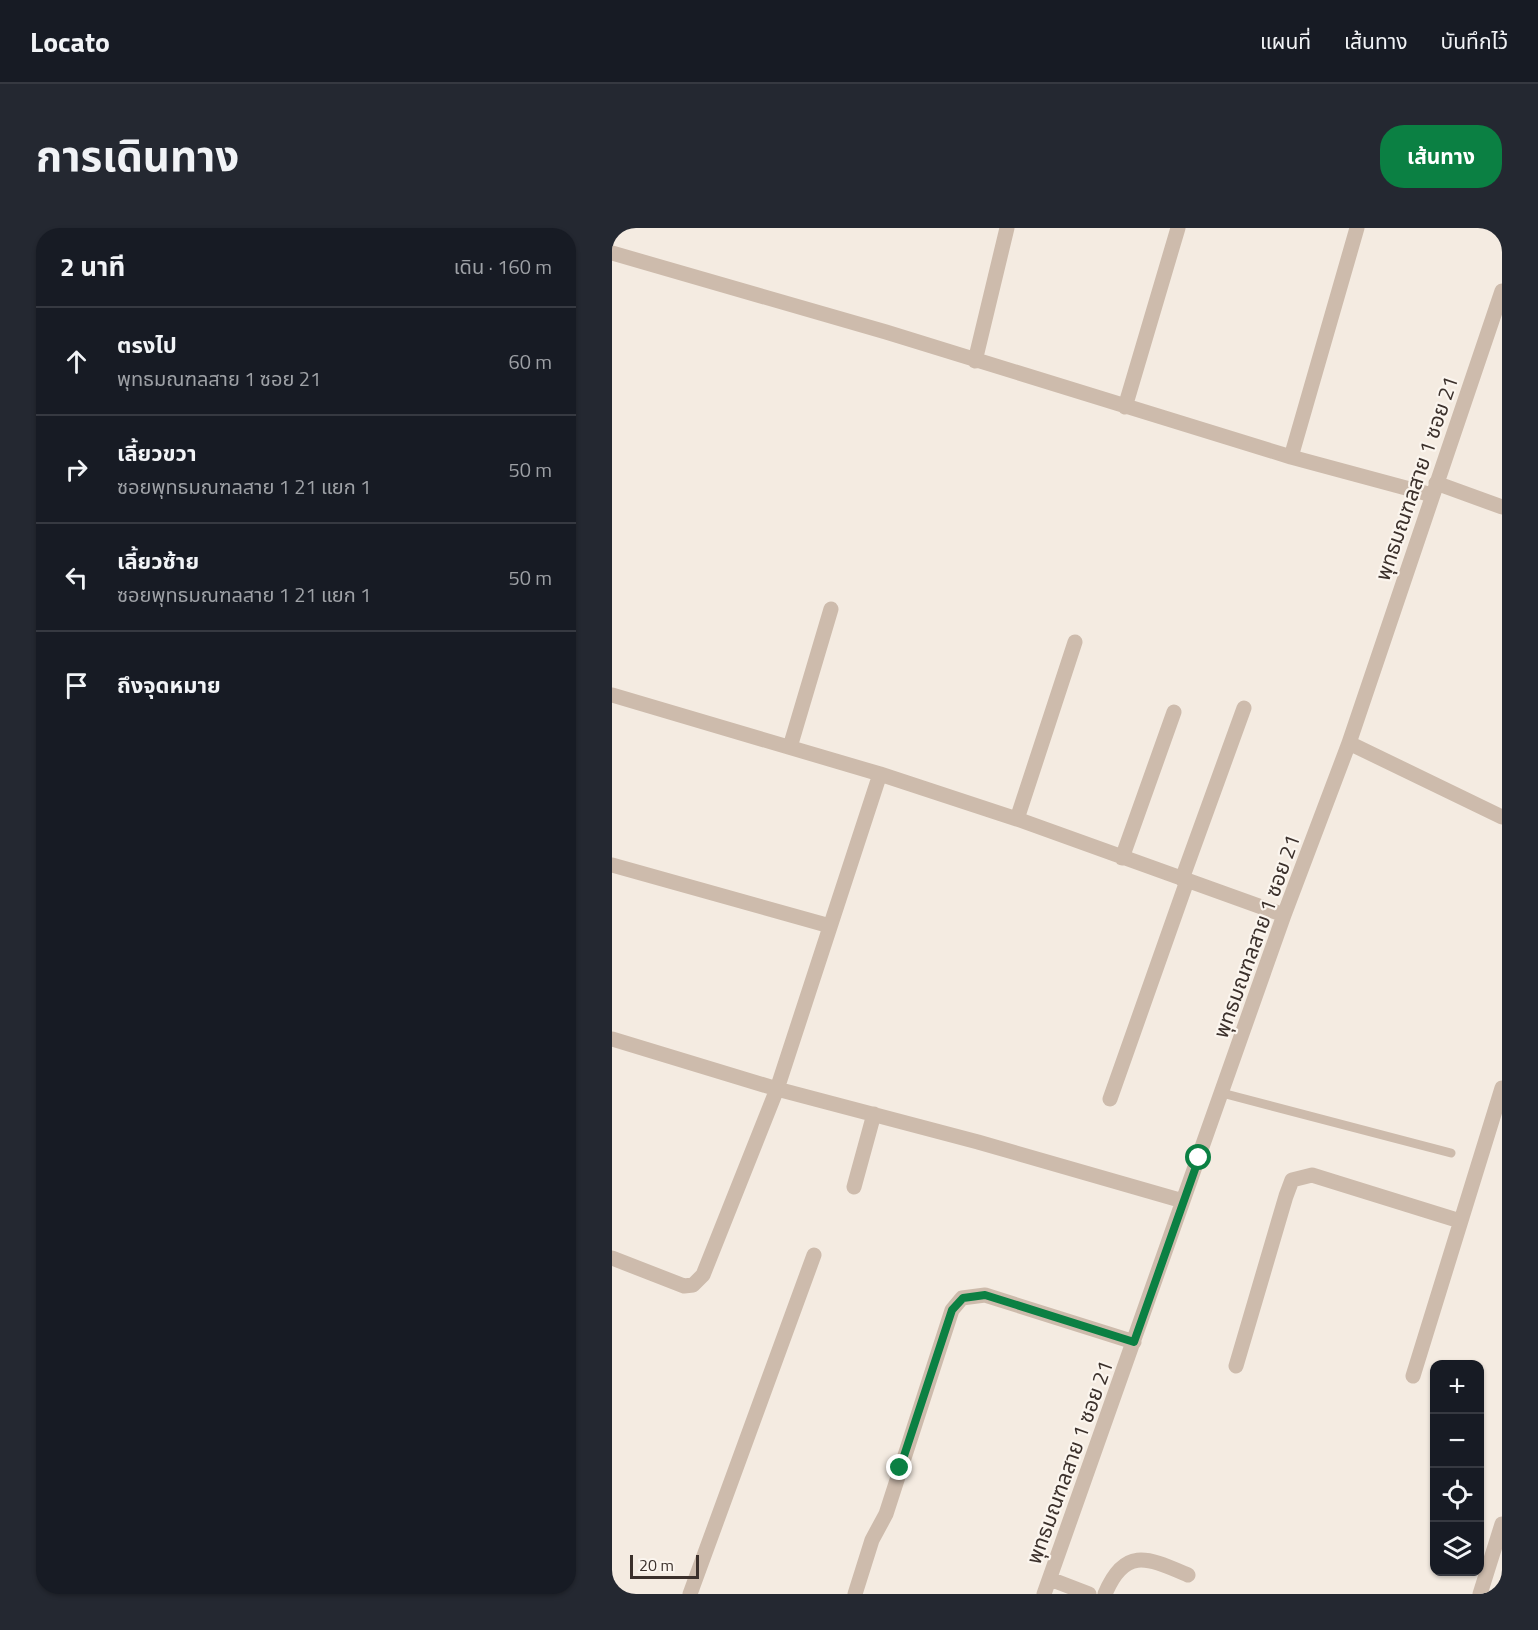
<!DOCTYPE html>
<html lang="th">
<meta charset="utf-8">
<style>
:root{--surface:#171b24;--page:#242831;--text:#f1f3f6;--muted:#9ea1a6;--line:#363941;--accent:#0b8043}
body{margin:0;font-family:"Titillium Web","Noto Sans Thai",sans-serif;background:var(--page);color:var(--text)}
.controls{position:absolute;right:18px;bottom:18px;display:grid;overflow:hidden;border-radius:12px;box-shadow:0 2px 4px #0004}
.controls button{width:54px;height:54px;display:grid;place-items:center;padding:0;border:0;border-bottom:2px solid var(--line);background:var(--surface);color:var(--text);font:30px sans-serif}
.scale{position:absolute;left:18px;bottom:15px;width:69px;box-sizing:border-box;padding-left:6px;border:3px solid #3b302b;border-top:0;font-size:16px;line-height:21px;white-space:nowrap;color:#3b302b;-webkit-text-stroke:4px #fbf5ee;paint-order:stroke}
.stop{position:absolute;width:18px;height:18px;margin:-14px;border:4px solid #0b8043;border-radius:50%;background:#fff}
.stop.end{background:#0b8043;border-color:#fff;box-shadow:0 2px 6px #0008}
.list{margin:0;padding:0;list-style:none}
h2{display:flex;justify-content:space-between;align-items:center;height:78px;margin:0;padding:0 24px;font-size:26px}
h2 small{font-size:20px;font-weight:400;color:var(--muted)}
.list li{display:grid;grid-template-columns:39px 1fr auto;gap:18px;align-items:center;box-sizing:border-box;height:108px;padding:0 24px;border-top:2px solid var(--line)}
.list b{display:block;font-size:22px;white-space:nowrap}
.list p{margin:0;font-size:20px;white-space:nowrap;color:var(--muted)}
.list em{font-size:20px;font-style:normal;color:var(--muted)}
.icon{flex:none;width:33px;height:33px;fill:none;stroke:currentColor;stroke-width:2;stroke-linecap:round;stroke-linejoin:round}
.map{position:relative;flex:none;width:890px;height:1366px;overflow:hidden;border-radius:24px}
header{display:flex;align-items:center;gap:36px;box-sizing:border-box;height:84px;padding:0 30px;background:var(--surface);border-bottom:2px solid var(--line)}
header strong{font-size:28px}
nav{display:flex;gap:33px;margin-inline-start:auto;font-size:21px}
.intro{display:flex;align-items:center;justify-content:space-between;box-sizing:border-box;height:144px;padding:0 36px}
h1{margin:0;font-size:42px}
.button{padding:15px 27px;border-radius:24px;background:var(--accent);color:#fff;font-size:21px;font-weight:700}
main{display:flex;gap:36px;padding:0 36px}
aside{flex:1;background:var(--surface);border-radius:24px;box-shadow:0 2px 4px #0004}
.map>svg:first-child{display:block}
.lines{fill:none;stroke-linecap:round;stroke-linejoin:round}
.lane{stroke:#cdbbac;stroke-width:9}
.street{stroke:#cdbbac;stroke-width:15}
.route{stroke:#0b8043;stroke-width:8}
.labels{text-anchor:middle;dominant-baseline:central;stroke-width:4.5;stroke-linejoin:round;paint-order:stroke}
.street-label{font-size:21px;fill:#3b302b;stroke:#fbf5ee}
</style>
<header>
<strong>Locato</strong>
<nav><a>แผนที่</a><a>เส้นทาง</a><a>บันทึกไว้</a></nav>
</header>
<div class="intro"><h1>การเดินทาง</h1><a class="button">เส้นทาง</a></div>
<main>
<aside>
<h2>2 นาที<small>เดิน · 160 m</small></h2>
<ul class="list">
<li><svg class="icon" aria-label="ahead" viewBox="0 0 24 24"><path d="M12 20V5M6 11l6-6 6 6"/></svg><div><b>ตรงไป</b><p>พุทธมณฑลสาย 1 ซอย 21</p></div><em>60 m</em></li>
<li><svg class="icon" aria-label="right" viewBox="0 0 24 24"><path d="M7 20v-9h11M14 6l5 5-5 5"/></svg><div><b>เลี้ยวขวา</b><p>ซอยพุทธมณฑลสาย 1 21 แยก 1</p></div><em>50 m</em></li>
<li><svg class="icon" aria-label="left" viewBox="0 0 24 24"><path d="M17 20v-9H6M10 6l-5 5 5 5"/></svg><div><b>เลี้ยวซ้าย</b><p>ซอยพุทธมณฑลสาย 1 21 แยก 1</p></div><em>50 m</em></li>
<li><svg class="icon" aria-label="arrive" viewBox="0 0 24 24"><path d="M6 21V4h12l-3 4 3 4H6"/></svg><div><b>ถึงจุดหมาย</b></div></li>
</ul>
</aside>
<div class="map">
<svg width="890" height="1366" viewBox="0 0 890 1366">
<rect width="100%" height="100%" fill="#f4ebe1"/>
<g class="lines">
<path class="lane" d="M610,865L839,925"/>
<path class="street" d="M0,25L274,104L679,229L820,267
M363,133L395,0
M513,179L566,0
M679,229L745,0
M824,255L890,279
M0,467L268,546L405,591L672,687
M737,515L890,589
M178,519L219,381
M405,591L463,414
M510,630L562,484
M0,637L218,698
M570,651L632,480
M0,811L165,861L366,914L571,973
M498,871L575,653
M242,959L262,886
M0,1030L72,1058L81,1057L91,1047L165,861L268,546
M624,1138L674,968L680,952L700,947L848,993
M801,1148L890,860
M438,1351L477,1366
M78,1366L202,1027
M243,1366L260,1312L274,1286L340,1082L350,1070L373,1067L522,1114
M432,1366L672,687L737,515L890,63
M493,1366C513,1318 536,1330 576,1347
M868,1366L890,1296"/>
</g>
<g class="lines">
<path class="route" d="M288,1240L340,1082L351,1070L373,1067L522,1114L587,930"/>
</g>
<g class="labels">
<g class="street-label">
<text transform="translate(804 250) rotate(-71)">พุทธมณฑลสาย 1 ซอย 21</text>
<text transform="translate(644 708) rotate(-70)">พุทธมณฑลสาย 1 ซอย 21</text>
<text transform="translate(457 1234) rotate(-70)">พุทธมณฑลสาย 1 ซอย 21</text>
</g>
</g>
</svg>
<div class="controls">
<button>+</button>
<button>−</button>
<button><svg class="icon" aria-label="locate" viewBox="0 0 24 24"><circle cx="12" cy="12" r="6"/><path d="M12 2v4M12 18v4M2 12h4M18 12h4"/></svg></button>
<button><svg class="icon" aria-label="layers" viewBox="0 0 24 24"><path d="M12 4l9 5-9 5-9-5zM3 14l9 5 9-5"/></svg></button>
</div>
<div class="scale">20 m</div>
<div class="stop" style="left:587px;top:930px"></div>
<div class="stop end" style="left:288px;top:1240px"></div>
</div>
</main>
